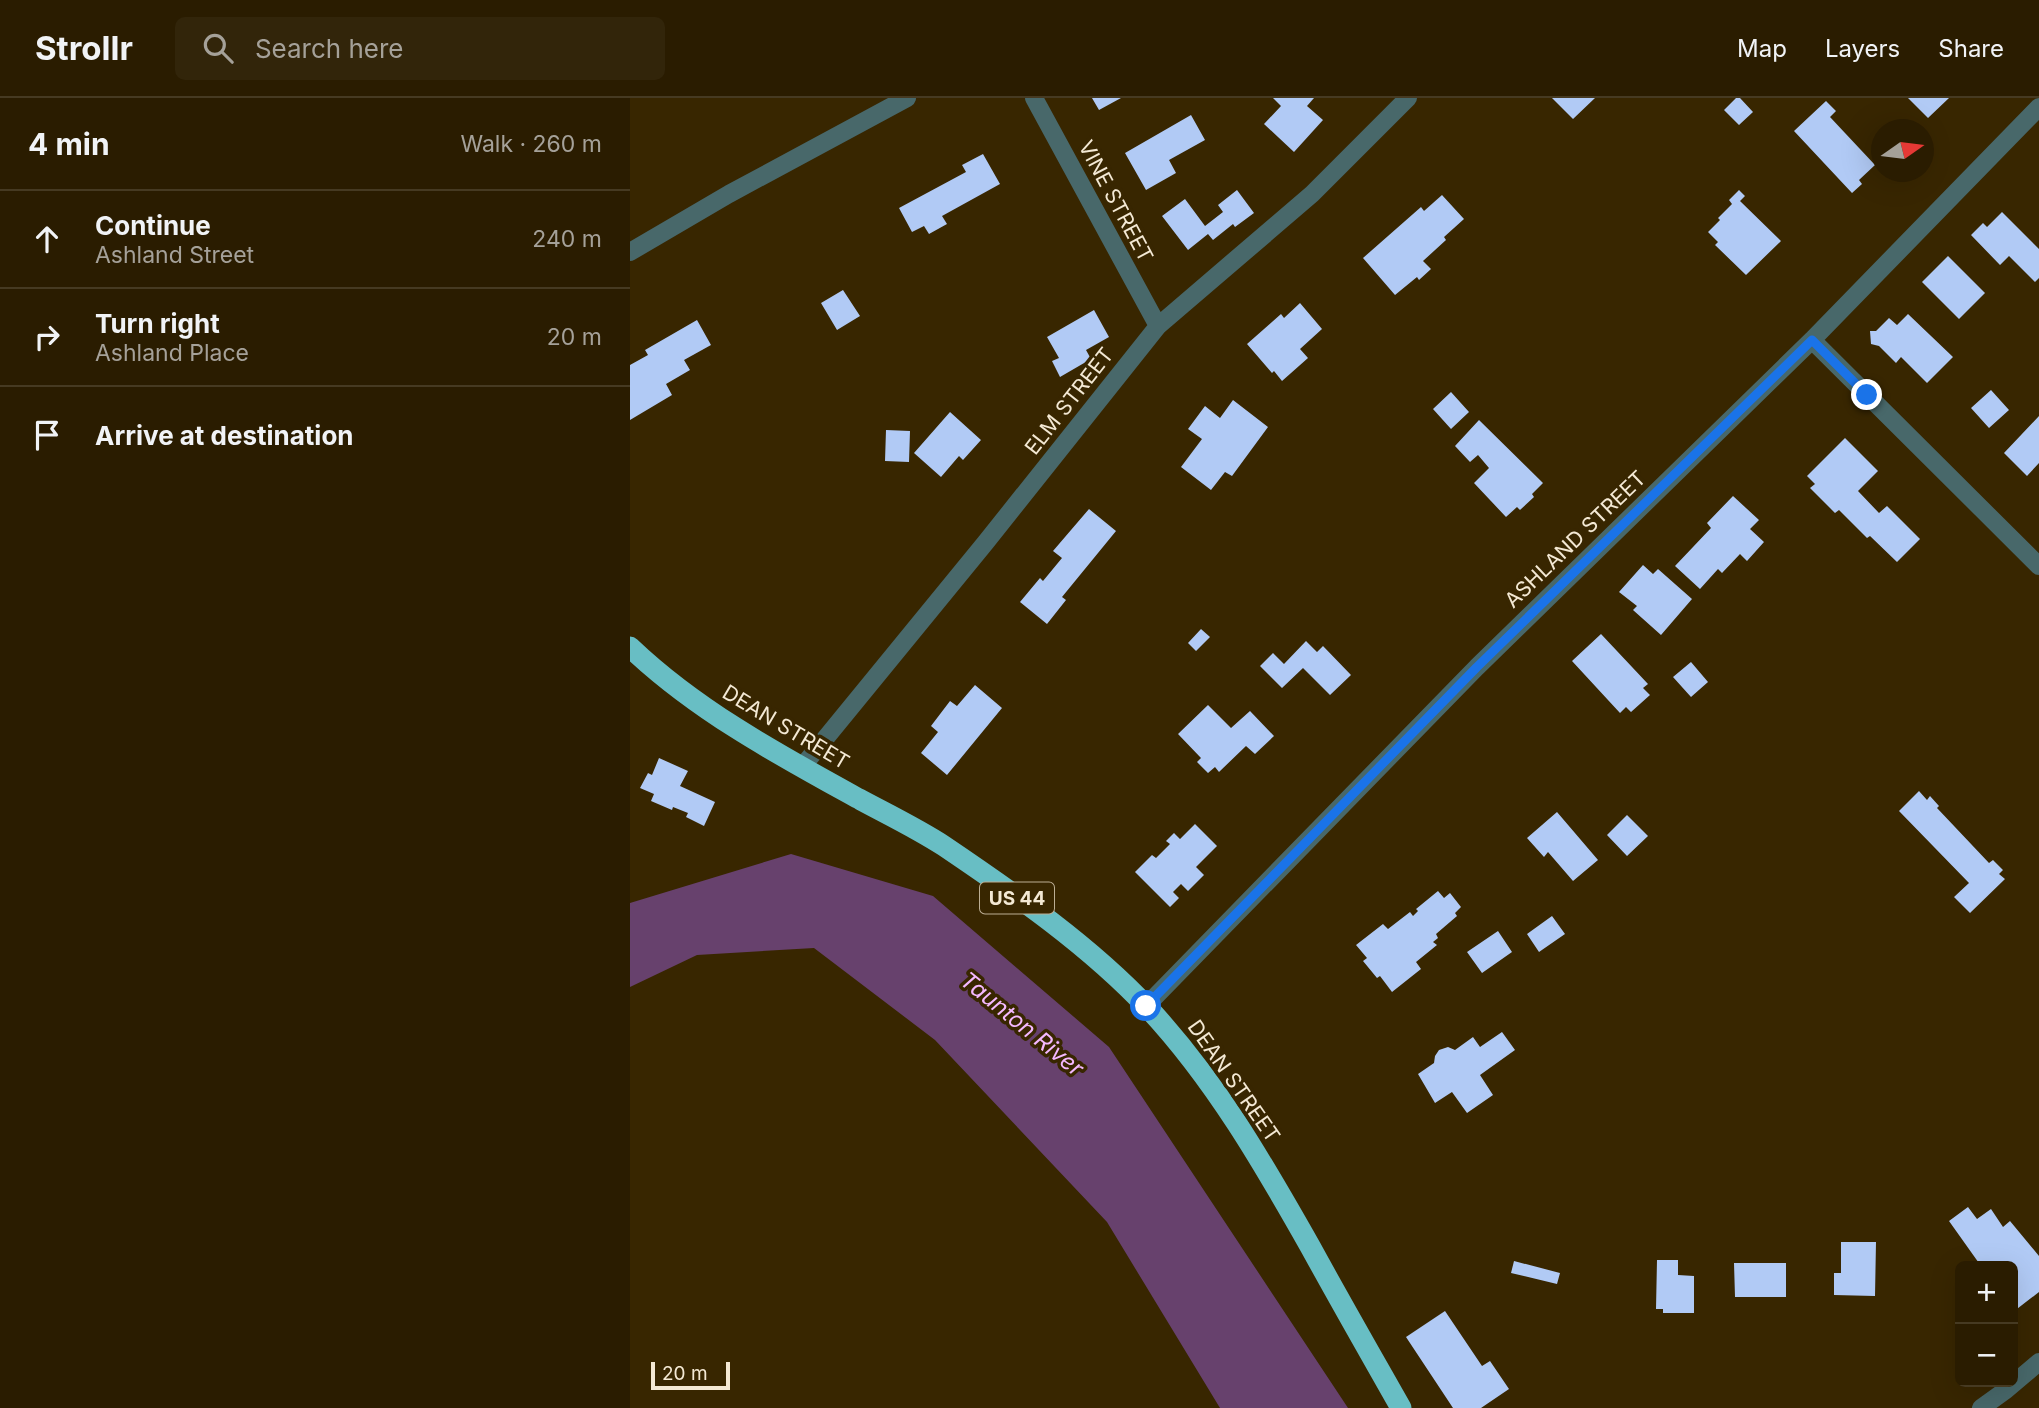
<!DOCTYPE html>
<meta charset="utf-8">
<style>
:root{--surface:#2a1c00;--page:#32250a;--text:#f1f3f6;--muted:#a5a199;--line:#463a22}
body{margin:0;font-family:Inter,sans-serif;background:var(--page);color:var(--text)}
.controls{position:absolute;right:21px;bottom:21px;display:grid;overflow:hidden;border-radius:10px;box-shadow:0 7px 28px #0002}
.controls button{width:63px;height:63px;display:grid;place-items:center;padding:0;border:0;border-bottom:2px solid var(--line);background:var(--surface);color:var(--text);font:35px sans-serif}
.compass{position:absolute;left:1241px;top:21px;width:63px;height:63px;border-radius:50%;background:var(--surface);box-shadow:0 7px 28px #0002;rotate:76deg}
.scale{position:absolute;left:21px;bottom:18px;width:79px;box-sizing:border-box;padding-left:7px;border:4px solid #f4e9d4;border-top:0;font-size:19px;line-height:24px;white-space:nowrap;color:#f4e9d4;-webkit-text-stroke:5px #382600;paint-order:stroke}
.stop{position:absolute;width:21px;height:21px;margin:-16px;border:5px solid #1a73e8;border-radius:50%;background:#fff}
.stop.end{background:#1a73e8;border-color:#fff;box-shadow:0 2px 7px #0008}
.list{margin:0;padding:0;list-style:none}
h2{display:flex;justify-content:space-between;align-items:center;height:91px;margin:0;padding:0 28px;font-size:30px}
h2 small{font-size:23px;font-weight:400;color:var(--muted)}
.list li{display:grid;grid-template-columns:46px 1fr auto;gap:21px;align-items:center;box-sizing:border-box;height:98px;padding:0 28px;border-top:2px solid var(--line)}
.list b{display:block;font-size:26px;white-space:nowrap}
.list p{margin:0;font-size:23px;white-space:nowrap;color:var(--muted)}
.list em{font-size:23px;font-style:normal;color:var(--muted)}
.icon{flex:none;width:38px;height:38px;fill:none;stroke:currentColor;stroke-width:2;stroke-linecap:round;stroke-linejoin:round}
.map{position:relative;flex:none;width:1409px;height:1310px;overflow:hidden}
header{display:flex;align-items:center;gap:42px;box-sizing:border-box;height:98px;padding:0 35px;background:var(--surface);border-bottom:2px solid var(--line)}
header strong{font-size:33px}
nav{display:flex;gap:38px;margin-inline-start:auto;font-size:24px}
.search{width:490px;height:63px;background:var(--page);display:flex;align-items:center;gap:18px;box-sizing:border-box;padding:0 24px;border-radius:10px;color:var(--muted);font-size:26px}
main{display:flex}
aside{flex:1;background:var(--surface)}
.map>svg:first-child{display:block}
.water{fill:#67416d}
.building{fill:#b1caf5}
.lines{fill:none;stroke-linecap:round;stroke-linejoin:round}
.minor{stroke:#48686a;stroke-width:18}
.highway{stroke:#68bec4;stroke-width:21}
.route{stroke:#1a73e8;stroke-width:9}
.labels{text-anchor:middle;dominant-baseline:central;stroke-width:7;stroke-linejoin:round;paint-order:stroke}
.shield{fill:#382600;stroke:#bcae94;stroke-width:2}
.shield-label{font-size:19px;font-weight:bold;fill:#f4e9d4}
.street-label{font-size:21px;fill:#f4e9d4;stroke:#382600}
.water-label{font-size:23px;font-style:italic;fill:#f4b8fe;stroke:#382600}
</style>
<header>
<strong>Strollr</strong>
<div class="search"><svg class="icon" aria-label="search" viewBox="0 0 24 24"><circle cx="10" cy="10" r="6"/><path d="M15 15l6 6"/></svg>Search here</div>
<nav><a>Map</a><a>Layers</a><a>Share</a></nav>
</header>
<main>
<aside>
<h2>4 min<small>Walk · 260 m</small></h2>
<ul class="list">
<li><svg class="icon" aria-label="ahead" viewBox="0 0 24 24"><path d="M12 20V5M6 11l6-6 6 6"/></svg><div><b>Continue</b><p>Ashland Street</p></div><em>240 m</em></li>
<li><svg class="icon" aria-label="right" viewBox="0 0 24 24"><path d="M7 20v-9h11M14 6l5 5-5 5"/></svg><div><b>Turn right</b><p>Ashland Place</p></div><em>20 m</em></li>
<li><svg class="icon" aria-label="arrive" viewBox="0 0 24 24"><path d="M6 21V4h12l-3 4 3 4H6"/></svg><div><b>Arrive at destination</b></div></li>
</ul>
</aside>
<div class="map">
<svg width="1409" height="1310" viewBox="0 0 1409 1310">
<rect width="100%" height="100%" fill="#382600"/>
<path class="water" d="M161,756L303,798L479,949L718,1310H590L477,1124L305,942L184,850L67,857L0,889V805Z"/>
<path class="building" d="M462,0H491L469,12Z
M643,0H684L677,8L693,22L664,54L634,26L651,8Z
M922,0H965L943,21Z
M1106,0H1110L1123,14L1109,27L1094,12Z
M1278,0H1319L1298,20Z
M1196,3L1206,13L1200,19L1245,67L1229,82L1232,86L1222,95L1164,33Z
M561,17L575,42L539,62L546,75L516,92L495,55Z
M353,56L370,86L312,118L317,126L299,136L294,128L282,134L269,110L336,74L332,67Z
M607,92L624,115L605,129L603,126L583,142L578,136L558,152L532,118L555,101L575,128L593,114L588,107Z
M1109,92L1115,98L1110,103L1151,143L1116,177L1085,147L1088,144L1078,134L1090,122L1088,120L1102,106L1099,102Z
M812,97L834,121L814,139L816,142L793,163L801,171L789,182L787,179L765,197L733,160L791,109L794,113Z
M1372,114L1409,151V180L1405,184L1379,158L1370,167L1341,137L1353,125L1357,129Z
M1318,158L1355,195L1329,221L1292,184Z
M213,192L230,218L207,232L191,205Z
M670,205L692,231L670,251L678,260L652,283L644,273L642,275L617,246L651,216L654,220Z
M464,212L479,239L456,252L461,261L430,279L422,263L429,260L417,239Z
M1278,216L1323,259L1297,285L1271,259L1266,265L1249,248L1241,246L1240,233H1246L1259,220L1267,227Z
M67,222L81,247L54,262L60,272L36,286L42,297L0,322V267L18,257L15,252Z
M1361,292L1379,312L1359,330L1341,310Z
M821,294L839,314L821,331L803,311Z
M603,302L638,329L602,378L595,374L581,392L551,369L572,341L558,331L575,308L590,320Z
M320,314L351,342L333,362L329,358L311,379L284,355Z
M1409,318V365L1397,378L1374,355Z
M849,322L913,385L902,396L904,399L890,412L887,409L876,419L844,385L859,370L848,357L840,364L825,348Z
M256,332L280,333L279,364L255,363Z
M1215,340L1248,373L1228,393L1249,415L1257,408L1290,441L1267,464L1240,438L1237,440L1209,412L1205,415L1180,390L1185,386L1177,378Z
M1103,398L1129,422L1120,431L1134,444L1117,463L1110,456L1092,475L1088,471L1070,491L1045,468L1081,430L1077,425Z
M459,411L486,433L432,499L436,502L417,526L390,504L410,480L413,483L432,460L423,453Z
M1013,467L1023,476L1028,471L1062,501L1031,537L1003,512L1007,508L989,494Z
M571,531L580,539L566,553L558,545Z
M971,536L1018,586L1013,590L1020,597L1001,614L996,609L990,615L942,563Z
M676,543L687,554L693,548L721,577L700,597L673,570L652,590L630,568L643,555L654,566Z
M1061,564L1078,584L1061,599L1043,579Z
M345,587L372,610L317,677L291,655L308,634L301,628L320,603L327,608Z
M578,607L601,630L620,613L644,638L625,656L616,648L589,674L585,669L578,675L567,664L571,660L548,636Z
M29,660L58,673L50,688L85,704L74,728L56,719L58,715L43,709L42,712L21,703L24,696L10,690L18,675L22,677Z
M1289,693L1297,702L1300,698L1309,708L1307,710L1359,765L1363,762L1373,772L1369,776L1375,781L1340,815L1324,799L1339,785L1269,713Z
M927,714L968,762L943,783L918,754L914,759L897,740Z
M997,717L1018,738L997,758L977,737Z
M565,726L587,748L566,769L574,777L558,793L551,786L543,794L549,800L540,809L505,774L522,757L526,760L540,746L536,743L544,735L550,741Z
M808,793L814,800L820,795L831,809L825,815L827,818L806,836L808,840L803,844L807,847L786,864L791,871L762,894L750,878L747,880L733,863L737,860L726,847L753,826L758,831L780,814L783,818L788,813L786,811Z
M922,818L935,836L909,854L897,836Z
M868,833L882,854L852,875L837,854Z
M872,934L885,952L850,977L863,997L837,1015L822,994L805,1005L788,976L804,965L805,958L809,952L818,949L825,952L843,939L850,949Z
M1338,1109L1347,1121L1361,1111L1373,1129L1380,1123L1409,1158V1194L1383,1214V1168H1351L1319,1123Z
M1211,1144H1246L1245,1198L1204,1197V1175H1211Z
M1027,1162H1048V1177L1064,1178V1215H1033V1211H1026Z
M884,1163L930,1175L927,1186L881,1175Z
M1104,1165H1156V1199H1105Z
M815,1213L852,1268L860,1263L879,1291L851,1310H823L776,1239Z"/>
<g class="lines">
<path class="minor" d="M404,0L528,228
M0,154L99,96L277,0
M1182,242L1409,468
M172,669L356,444L528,228L682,96L778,0
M516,908L847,569L1182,242L1409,9
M1351,1310L1376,1292L1409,1264"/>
<path class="highway" d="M0,549C67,613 151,658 231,702C259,717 288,731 314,748C385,796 460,848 519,911C585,982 633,1065 681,1150C710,1203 741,1257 771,1310"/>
</g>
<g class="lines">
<path class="route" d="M516,908L847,569L1182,242L1237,297"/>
</g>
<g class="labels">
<rect class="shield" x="350" y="784.5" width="74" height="31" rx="5"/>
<g class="shield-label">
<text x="387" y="800">US 44</text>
</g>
<g class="street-label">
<text transform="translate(486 103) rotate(62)">VINE STREET</text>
<text transform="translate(439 303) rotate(-52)">ELM STREET</text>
<text transform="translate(945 441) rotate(-44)">ASHLAND STREET</text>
<text transform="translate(156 629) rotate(31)">DEAN STREET</text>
<text transform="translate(604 983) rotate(55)">DEAN STREET</text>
</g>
<g class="water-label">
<text transform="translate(392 926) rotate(39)">Taunton River</text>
</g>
</g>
</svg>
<div class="controls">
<button>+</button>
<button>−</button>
</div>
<svg class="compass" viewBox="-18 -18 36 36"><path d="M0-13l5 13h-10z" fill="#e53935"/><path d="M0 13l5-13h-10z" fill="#a5a199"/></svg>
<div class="scale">20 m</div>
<div class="stop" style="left:516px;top:908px"></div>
<div class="stop end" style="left:1237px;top:297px"></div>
</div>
</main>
